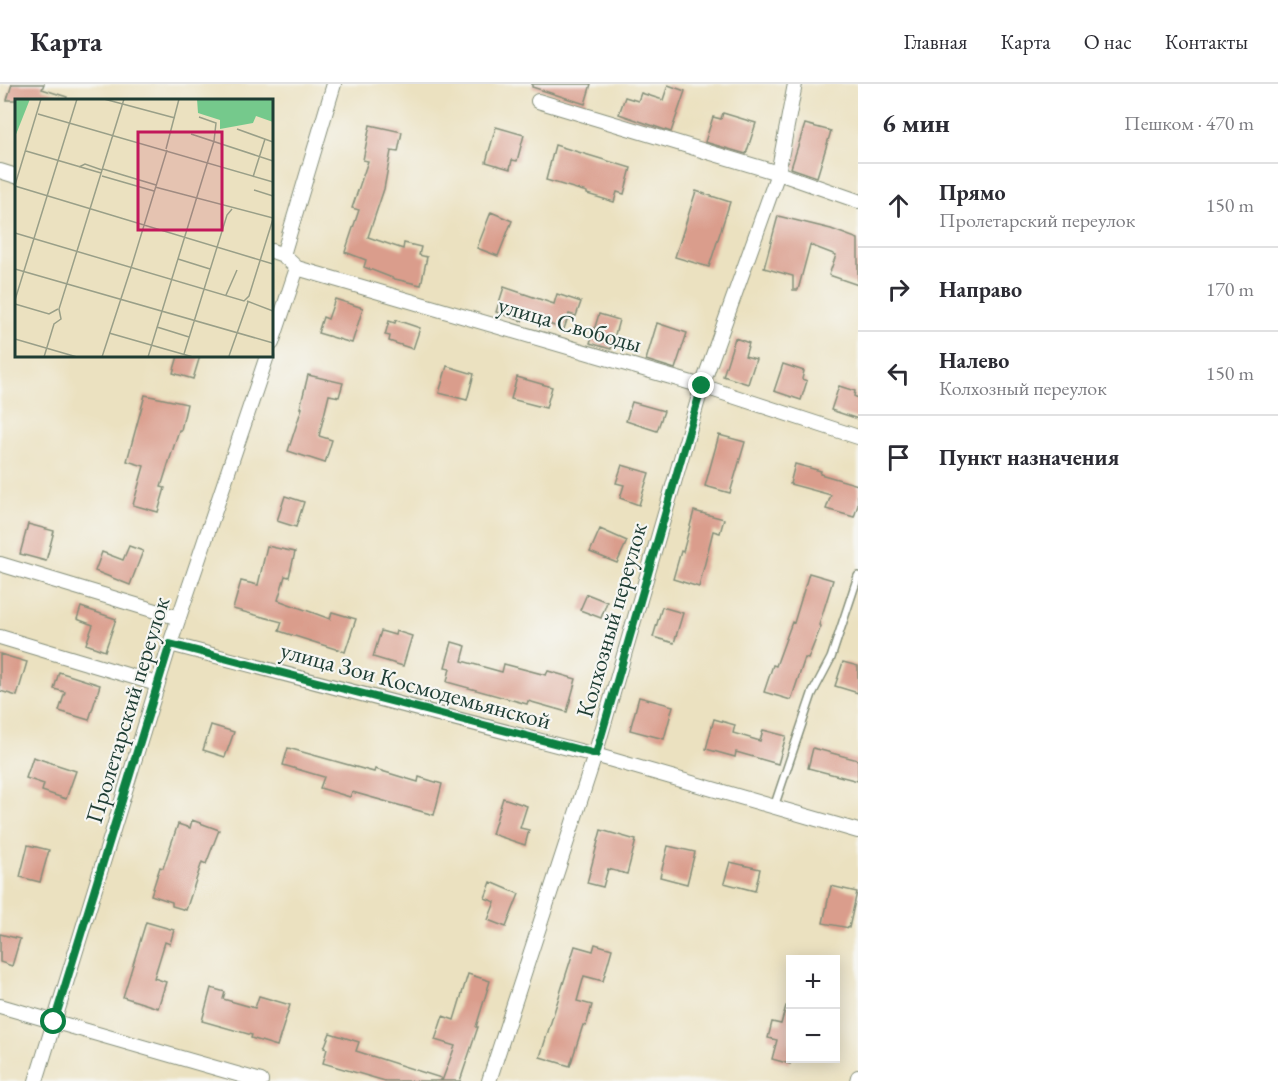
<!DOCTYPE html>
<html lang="ru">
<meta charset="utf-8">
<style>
:root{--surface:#fff;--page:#f2f2f3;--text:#2b2b33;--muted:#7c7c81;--line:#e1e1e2}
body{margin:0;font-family:"EB Garamond",serif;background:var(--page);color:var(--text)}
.controls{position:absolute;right:18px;bottom:18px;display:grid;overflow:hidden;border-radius:0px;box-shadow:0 3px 15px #0003}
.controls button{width:54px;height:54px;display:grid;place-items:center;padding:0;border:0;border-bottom:2px solid var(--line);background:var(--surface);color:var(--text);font:30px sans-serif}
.stop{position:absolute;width:18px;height:18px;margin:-14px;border:4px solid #0b8043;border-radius:50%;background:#fff}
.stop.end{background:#0b8043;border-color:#fff;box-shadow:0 2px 6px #0008}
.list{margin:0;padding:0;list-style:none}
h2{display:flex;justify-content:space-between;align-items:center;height:78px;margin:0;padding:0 24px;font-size:26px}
h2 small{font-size:20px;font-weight:400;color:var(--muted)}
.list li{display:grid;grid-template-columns:39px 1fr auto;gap:18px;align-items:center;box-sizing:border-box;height:84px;padding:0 24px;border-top:2px solid var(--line)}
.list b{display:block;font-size:22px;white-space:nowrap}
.list p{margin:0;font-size:20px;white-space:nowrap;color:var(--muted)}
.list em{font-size:20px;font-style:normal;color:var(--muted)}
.icon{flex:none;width:33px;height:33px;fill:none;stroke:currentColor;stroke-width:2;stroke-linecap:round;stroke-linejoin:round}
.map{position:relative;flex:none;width:858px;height:997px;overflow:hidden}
header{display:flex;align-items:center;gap:36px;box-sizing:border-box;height:84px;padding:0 30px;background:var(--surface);border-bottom:2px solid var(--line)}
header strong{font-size:28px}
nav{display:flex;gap:33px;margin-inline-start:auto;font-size:21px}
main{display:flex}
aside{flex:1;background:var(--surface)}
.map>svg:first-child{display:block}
.building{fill:#da9d8c}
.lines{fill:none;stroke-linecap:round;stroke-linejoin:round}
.service-casing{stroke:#858f7a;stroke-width:10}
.minor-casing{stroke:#858f7a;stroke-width:16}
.service{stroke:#fff;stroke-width:7}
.minor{stroke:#fff;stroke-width:14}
.route{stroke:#0b8043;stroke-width:8}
.labels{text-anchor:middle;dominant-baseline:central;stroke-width:4.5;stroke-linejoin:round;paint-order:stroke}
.street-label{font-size:24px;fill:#1f3d34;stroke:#f6f6f2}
.inset-road{fill:none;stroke:#999f88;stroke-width:1.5}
.view{fill:#c2185b;fill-opacity:0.15;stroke:#c2185b;stroke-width:3}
.inset-edge{fill:none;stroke:#1f3d34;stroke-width:3}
</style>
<header>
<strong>Карта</strong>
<nav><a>Главная</a><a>Карта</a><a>О нас</a><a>Контакты</a></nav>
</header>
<main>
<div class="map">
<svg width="858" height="997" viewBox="0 0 858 997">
<rect width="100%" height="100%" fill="#f6f6f2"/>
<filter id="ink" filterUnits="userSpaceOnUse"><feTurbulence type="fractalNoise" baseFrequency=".0167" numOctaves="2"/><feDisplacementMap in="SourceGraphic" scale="12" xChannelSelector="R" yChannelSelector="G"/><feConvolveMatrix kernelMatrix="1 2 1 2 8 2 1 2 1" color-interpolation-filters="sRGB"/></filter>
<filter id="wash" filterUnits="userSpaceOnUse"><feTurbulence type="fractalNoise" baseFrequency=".008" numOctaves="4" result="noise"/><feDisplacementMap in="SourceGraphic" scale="24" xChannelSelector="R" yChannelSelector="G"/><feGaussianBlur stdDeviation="1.35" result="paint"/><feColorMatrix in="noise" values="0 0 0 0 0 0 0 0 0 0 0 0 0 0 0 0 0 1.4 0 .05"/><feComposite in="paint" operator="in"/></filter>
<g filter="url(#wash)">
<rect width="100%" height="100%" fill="#ebe1c0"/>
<g id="blocks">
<path class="building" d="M12,0H44L42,5L67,13L66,16H7Z
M532,0H591L585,20L532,3Z
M668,1L685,7L671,48L619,30L625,13L638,17L641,9L663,16Z
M723,29L756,39L746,70L705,58L713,33L721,35Z
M805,40L831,47L817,93L791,84Z
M370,41L402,48L398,68L391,67L384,105L368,153L403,165L404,159L421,163L419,171L427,173L421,201L395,195L364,183L366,176L345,168L359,126L352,124L368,77L363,76Z
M496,43L524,51L517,77L512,76L510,85L486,78Z
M555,61L631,84L624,110L617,108L614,118L587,110V108L546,96Z
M696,107L730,118L709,183L675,173Z
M491,128L512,137L498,172L477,164Z
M778,132L831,145L858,155V201L829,191L836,171L810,161L798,206H793V192L764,184Z
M504,203L554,220L557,210L581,218L576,232L569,230L564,245L524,232L522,237L496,228Z
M335,215L363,224L352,259L318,249L323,233L328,235Z
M599,230L619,236L611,265L590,259Z
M396,236L420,244L413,265L389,257L390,252L385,251L389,237L395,239Z
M657,239L687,249L675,285L646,276Z
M735,254L749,259L745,272L756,275L748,300L723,292Z
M178,272H200L193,295L173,289Z
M783,280L804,287L802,295L807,297L801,316L774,307Z
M447,282L474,290L467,316L439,309Z
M308,291L343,299L339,313L329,311L319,352L332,356L325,379L288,367L302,324H300Z
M517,293L552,303L546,324L511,315Z
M839,302L855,307L854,312L858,314V335L831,326Z
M145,311L187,320L181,346H179L161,403L165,404L158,428L133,421L144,382L127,377Z
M632,318L664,327L657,347L626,337Z
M719,351L745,358L730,409L705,402Z
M795,380L821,387L820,390L858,401V421L854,433L826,425L831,411L790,400Z
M622,381L649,389L639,421L620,414L624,401L616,399Z
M285,412L304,418L296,443L277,437Z
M694,427L724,435L720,449L713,447L699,503L673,495L681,467L683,468Z
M28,440L54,447L46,477L20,470Z
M600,445L627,457L617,479L590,468Z
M129,462L143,467L130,501L95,487L102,468L123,476Z
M267,462L295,468L289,493L285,492L278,516L330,535L332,528L356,535L345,568L279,547L282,538L233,525L241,497L258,501Z
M809,489L833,496L819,541L821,542L808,575L805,574L791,616L764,608L773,581L776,582L792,538L794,539Z
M587,510L607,518L601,534L580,526Z
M81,523L116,535L105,567L86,560L93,541L77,535Z
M662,523L683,529L674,559L653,553Z
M381,547L395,551L396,547L412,552L403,582L373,573Z
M452,558L466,562L462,577L502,588L504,580L546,591L548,587L576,595L567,628L528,617L527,620L447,598L450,584L445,583Z
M0,570L27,578L17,612L0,607Z
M843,578L858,582V609L835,602Z
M59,588L100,601L89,636L59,627L65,608L54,605Z
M639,613L673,622L664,655L630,646Z
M714,635L735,641L733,649L760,657L763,646L786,652L778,680L736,668L735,673L706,665Z
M211,641L234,648L225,673L203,666Z
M288,664L374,688L375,685L418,698L419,693L442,700L434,731L352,708L350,713L320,704L324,693L283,681Z
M813,664L858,676V697L808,684Z
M33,673L76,687L66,715L42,707L44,700L26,694Z
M503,714L527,722L520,744L529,746L525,761L492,750Z
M192,736L219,746L206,780L202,778L186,826L172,822V818L151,811L160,783L163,784L178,740L190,744Z
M601,746L636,756L627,790L608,785L603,803L587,799Z
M28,761L49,766L40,798L20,793Z
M668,762L695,768L687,800L660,793Z
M730,778L760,785L755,807L724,799Z
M491,798L519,810L506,843L488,836L495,818L485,814Z
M831,802L857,808L849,844L823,839Z
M146,838L174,846L170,860L165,858L154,894L166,898L158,924L123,913Z
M0,850L20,855L12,882L0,878Z
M595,860L612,865L603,897L584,892L577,917L592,921L586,942L583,941L570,982L540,973L575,862L593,867Z
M468,890L490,897L476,943H478L460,997H442L455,962L435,956L443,932L454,936Z
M211,904L225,908L223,915L255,924L259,912L290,921L277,962L251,954L252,951L202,937Z
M786,922H790V980L772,975L777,956L768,954L772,938L781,940Z
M330,949L359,958L356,967L441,994V997H385L323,979L327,965L324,964Z"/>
</g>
</g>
<g filter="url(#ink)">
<use href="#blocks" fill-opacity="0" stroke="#858f7a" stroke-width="1.5"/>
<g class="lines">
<g class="service-casing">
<path id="service" d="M774,723L812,610L831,574L858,492"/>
</g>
<g class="minor-casing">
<path id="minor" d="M538,17L778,89L858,117
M0,87L16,92
M272,167L283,171L297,184L702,302L858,353
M283,171L334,0
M272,259L297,184
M0,480L179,534
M0,553L157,600
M170,560L595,671L858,747
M0,922L261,997
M36,997L170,560L267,272
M489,997L595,671L702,302L778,89L795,0
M857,997L858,993"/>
</g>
<use href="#service" class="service"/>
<use href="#minor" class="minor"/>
</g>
</g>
<g class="lines" filter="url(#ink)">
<path class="route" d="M54,938L170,560L596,670L702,302"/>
</g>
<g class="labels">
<g class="street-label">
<text transform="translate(570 240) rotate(16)">улица Свободы</text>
<text transform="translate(611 536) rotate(-74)">Колхозный переулок</text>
<text transform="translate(416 601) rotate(15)">улица Зои Космодемьянской</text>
<text transform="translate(127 626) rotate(-73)">Пролетарский переулок</text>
</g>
</g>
<g transform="translate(15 15)">
<rect width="258" height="258" fill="#ebe1c0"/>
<path d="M0,0H15L0,38ZM182,0H258V23L241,17L238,24L205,30V21L183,14Z" fill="#75c98c"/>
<path class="inset-road" d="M89,0L160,19M23,15L258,83M222,30L258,43M176,35L258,62M151,50L164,0M11,52L86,74M64,68L70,65L87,71M88,70L141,86M87,77L139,92M238,78L250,40M0,86L26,0M0,87L258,165M140,88L258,119M239,91L258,97M0,134L229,202L234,197L258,120M62,152L109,0M163,160L195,170M116,169L152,51M0,170L258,244M211,196L222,171M0,201L62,0M232,202L258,212M0,205L34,215L43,210M142,228L174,238M94,234L178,258M0,240L62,258M169,255L212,116L217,110M214,257L233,203M29,258L39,225L46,220L44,210L62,152M87,258L116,169M133,258L199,42L201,24L184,18"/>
<path class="view" d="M123,33H207V131H123Z"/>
<rect width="258" height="258" class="inset-edge"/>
</g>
</svg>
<div class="controls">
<button>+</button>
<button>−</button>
</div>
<div class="stop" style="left:54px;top:938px"></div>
<div class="stop end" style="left:702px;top:302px"></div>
</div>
<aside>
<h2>6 мин<small>Пешком · 470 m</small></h2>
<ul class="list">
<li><svg class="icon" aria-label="ahead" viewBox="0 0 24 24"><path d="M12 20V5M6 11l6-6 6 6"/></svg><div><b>Прямо</b><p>Пролетарский переулок</p></div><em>150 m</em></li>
<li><svg class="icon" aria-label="right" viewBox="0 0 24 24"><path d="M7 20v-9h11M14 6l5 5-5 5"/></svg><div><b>Направо</b></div><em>170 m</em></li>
<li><svg class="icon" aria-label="left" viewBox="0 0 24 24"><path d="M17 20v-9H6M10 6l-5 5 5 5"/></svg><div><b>Налево</b><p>Колхозный переулок</p></div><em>150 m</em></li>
<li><svg class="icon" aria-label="arrive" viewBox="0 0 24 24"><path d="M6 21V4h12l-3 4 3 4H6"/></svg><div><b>Пункт назначения</b></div></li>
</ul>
</aside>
</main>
